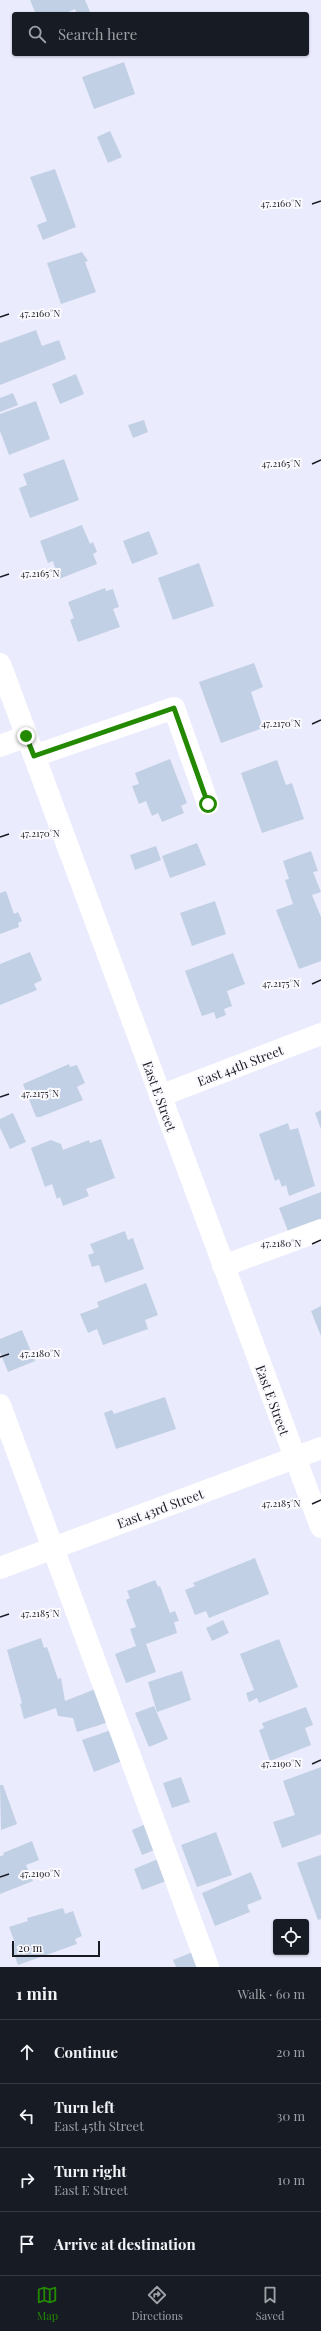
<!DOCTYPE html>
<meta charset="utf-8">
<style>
:root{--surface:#171b24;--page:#20242c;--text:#f1f3f6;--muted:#9ea1a6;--line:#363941;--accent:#238900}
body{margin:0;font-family:"Playfair Display",serif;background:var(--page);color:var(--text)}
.controls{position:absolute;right:12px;bottom:12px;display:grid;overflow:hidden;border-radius:4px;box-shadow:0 1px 3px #0004}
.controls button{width:36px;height:36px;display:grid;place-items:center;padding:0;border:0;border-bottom:1px solid var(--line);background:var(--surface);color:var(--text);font:20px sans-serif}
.scale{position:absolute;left:12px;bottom:10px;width:88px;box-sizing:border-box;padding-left:4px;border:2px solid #1a1a22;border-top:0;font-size:11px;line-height:14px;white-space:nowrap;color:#1a1a22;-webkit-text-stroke:3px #fafaff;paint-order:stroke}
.stop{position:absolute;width:12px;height:12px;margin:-9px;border:3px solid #238900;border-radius:50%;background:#fff}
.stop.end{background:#238900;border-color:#fff;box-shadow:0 1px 4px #0008}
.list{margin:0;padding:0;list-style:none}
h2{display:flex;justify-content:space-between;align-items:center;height:52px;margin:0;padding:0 16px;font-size:17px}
h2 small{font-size:13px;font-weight:400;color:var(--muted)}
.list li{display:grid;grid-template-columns:26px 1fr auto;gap:12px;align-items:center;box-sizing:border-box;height:64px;padding:0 16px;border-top:1px solid var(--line)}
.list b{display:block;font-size:15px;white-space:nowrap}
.list p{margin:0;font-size:13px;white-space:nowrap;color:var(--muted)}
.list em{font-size:13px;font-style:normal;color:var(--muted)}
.icon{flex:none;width:22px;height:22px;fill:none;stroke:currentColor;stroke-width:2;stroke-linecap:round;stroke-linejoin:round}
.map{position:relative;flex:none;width:321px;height:1967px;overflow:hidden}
.search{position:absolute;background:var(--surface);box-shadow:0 1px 3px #0004;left:12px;right:12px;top:12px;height:44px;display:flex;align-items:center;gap:10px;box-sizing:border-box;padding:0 14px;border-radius:4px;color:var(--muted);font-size:15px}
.sheet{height:308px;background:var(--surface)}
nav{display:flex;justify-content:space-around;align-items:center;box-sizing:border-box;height:56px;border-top:1px solid var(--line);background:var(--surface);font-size:11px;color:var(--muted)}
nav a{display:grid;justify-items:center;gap:2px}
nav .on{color:var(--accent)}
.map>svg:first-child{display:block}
.building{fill:#c1d0e4}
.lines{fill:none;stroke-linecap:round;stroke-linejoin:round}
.minor{stroke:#fff;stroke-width:22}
.route{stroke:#238900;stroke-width:5}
.ticks{fill:none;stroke:#1a1a22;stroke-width:1.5}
.labels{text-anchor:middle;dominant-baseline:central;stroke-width:4;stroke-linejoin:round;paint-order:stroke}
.street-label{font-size:13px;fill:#1a1a22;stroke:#fafaff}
.ticks-label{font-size:10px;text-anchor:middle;fill:#1a1a22;stroke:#fafaff;stroke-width:4;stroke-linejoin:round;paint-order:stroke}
</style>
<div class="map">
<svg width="321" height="1967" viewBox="0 0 321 1967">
<rect width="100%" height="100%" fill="#ebebfe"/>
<path class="building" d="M30,0H85L91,14H77L75,9L64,14H36Z
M124,62L135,94L94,109L82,77Z
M110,131L122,157L108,163L97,137Z
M55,169L76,227L43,240L37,225L47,221L30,177Z
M82,252L88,261L85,262L96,292L61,304L47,263Z
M36,330L42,346L59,340L66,359L0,385V343Z
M76,374L84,394L60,404L52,384Z
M13,393L18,405L0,412V398Z
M36,401L50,439L9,455L0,431V414Z
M144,420L148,432L133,438L128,425Z
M64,459L79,500L30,518L19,488L27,485L23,474Z
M82,525L90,544L93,542L97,552L93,554L97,564L59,579L53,561L48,563L40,541Z
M149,531L158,554L132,564L123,541Z
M199,563L214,606L173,620L158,578Z
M105,588L106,591L113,589L119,607L113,609L120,627L78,642L70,620L74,618L68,602Z
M254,663L263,687L251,692L263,728L221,743L199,682Z
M170,759L187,803L181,806L184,813L162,822L158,813L152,816L146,801L139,804L132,786L139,784L135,773Z
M277,760L286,785L292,783L304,819L262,833L241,773Z
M197,843L206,865L170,878L162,856Z
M156,846L161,860L135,870L130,855Z
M311,851L318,871L313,872L321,892L312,895L321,917V961L299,969L276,910L293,904L285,880L289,879L283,861Z
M6,891L14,914L18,912L22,921L18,923L19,927L0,934V893Z
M215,901L226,934L192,946L180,913Z
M30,952L42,980L34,984L37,990L0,1005V964Z
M233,953L245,984L227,991L232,1006L224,1009L226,1015L216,1019L214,1012L202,1016L185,971Z
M69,1064L70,1067L77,1065L85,1083L77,1087L83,1100L40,1117H36L23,1084Z
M321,1110V1129L315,1113Z
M13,1113L26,1142L10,1149L0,1128V1119Z
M288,1123L290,1130L298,1128L315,1186L289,1196L286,1185L282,1187L279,1179L275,1181L259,1134Z
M101,1139L115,1178L86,1189L89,1196L63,1206L60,1197L57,1199L52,1184L45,1187L31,1148L51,1140L61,1144L63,1150L89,1140L90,1143Z
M321,1192V1227L291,1239L279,1208Z
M125,1231L128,1240L133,1238L144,1269L105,1283L99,1265L92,1267L88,1255L94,1253L90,1244Z
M146,1283L158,1315L145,1320L148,1329L103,1345L97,1329L88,1333L80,1314L99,1307L97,1302Z
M321,1306V1336L311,1311Z
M22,1330L35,1361L8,1372L0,1352V1339Z
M165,1397L176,1429L116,1449L104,1413L112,1410L114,1414Z
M255,1558L269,1594L209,1618L206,1611L195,1615L185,1590L195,1586L193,1583Z
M155,1580L158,1587L160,1586L170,1613L175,1611L179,1621L174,1622L177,1633L146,1644L156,1672L126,1683L115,1654L136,1646L130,1629L136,1627L126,1600L130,1598L127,1591Z
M223,1620L229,1633L212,1641L206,1628Z
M41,1638L44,1648L47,1647L58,1679L61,1678L65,1701L98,1688L109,1722L77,1732L73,1718L58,1716L56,1708L24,1719L20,1704L22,1703L7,1650Z
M279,1639L298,1687L259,1703L257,1698L249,1702L246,1693L254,1690L240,1654Z
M182,1671L191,1700L157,1712L148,1682Z
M154,1706L168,1739L149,1747L135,1713Z
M306,1707L313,1725L305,1728L311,1745L270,1761L259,1730L264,1728L262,1723Z
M111,1730L122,1761L94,1772L82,1740Z
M321,1767V1834L282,1848L273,1822L295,1815L283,1781Z
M181,1777L190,1802L172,1808L163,1783Z
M0,1785H3L17,1824L1,1830Z
M148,1823L157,1849L142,1855L132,1830Z
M216,1832L232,1875L197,1887L181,1845Z
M32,1841L39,1860L26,1865L33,1881L0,1894V1856L4,1855L3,1853Z
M321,1855V1919L318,1920L297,1863Z
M158,1859L166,1881L142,1890L134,1869Z
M251,1872L262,1899L247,1905L250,1912L215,1926L202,1893Z
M63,1908L65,1914L73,1911L82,1936L75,1939L77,1944L18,1965L11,1945L15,1943L9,1927L28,1921L27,1918Z
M193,1952L199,1967H176L173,1960Z"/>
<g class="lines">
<path class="minor" d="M0,664L321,1527
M0,746L27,736
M34,756L174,708L208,804
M160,1096L321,1034
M223,1266L321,1230
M0,1405L208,1967
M0,1568L321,1448"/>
</g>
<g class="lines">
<path class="route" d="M26,736L34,756L174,708L208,804"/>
</g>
<path class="ticks" d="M312,204L321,201M0,317L9,314M312,464L321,460M0,577L9,574M312,724L321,720M0,837L9,834M312,984L321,980M0,1097L9,1094M312,1244L321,1240M0,1357L9,1354M312,1504L321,1500M0,1617L9,1614M312,1764L321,1760M0,1877L9,1874"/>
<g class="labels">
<g class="street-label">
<text transform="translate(240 1065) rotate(-21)">East 44th Street</text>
<text transform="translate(160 1096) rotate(70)">East E Street</text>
<text transform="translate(273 1400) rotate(70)">East E Street</text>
<text transform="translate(160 1508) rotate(-20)">East 43rd Street</text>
</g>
</g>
<g class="ticks-label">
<text x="281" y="207">47.2160°N</text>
<text x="40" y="317">47.2160°N</text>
<text x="281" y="467">47.2165°N</text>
<text x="40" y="577">47.2165°N</text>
<text x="281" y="727">47.2170°N</text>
<text x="40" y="837">47.2170°N</text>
<text x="281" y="987">47.2175°N</text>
<text x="40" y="1097">47.2175°N</text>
<text x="281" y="1247">47.2180°N</text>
<text x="40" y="1357">47.2180°N</text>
<text x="281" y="1507">47.2185°N</text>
<text x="40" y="1617">47.2185°N</text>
<text x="281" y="1767">47.2190°N</text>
<text x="40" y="1877">47.2190°N</text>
</g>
</svg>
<div class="controls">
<button><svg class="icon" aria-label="locate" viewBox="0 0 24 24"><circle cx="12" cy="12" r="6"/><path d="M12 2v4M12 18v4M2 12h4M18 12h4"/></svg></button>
</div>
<div class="scale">20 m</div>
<div class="stop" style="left:208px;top:804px"></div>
<div class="stop end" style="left:26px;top:736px"></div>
<div class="search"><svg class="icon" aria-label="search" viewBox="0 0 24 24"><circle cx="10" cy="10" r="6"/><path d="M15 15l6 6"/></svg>Search here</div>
</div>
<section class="sheet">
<h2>1 min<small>Walk · 60 m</small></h2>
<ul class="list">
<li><svg class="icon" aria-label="ahead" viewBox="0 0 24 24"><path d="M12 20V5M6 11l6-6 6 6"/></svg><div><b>Continue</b></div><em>20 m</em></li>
<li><svg class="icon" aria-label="left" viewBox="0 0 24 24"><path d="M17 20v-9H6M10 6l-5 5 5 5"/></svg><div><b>Turn left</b><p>East 45th Street</p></div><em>30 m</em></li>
<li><svg class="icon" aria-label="right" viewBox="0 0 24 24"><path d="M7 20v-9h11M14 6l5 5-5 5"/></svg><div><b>Turn right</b><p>East E Street</p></div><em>10 m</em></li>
<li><svg class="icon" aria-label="arrive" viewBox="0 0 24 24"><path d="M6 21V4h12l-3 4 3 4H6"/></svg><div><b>Arrive at destination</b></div></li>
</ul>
</section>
<nav>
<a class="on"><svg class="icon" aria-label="map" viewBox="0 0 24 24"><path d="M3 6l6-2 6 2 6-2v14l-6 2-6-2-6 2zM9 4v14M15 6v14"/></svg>Map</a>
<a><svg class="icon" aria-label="directions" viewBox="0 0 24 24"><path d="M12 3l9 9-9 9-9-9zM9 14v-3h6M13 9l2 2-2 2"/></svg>Directions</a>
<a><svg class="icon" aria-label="saved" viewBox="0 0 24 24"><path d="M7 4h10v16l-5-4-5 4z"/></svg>Saved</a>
</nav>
